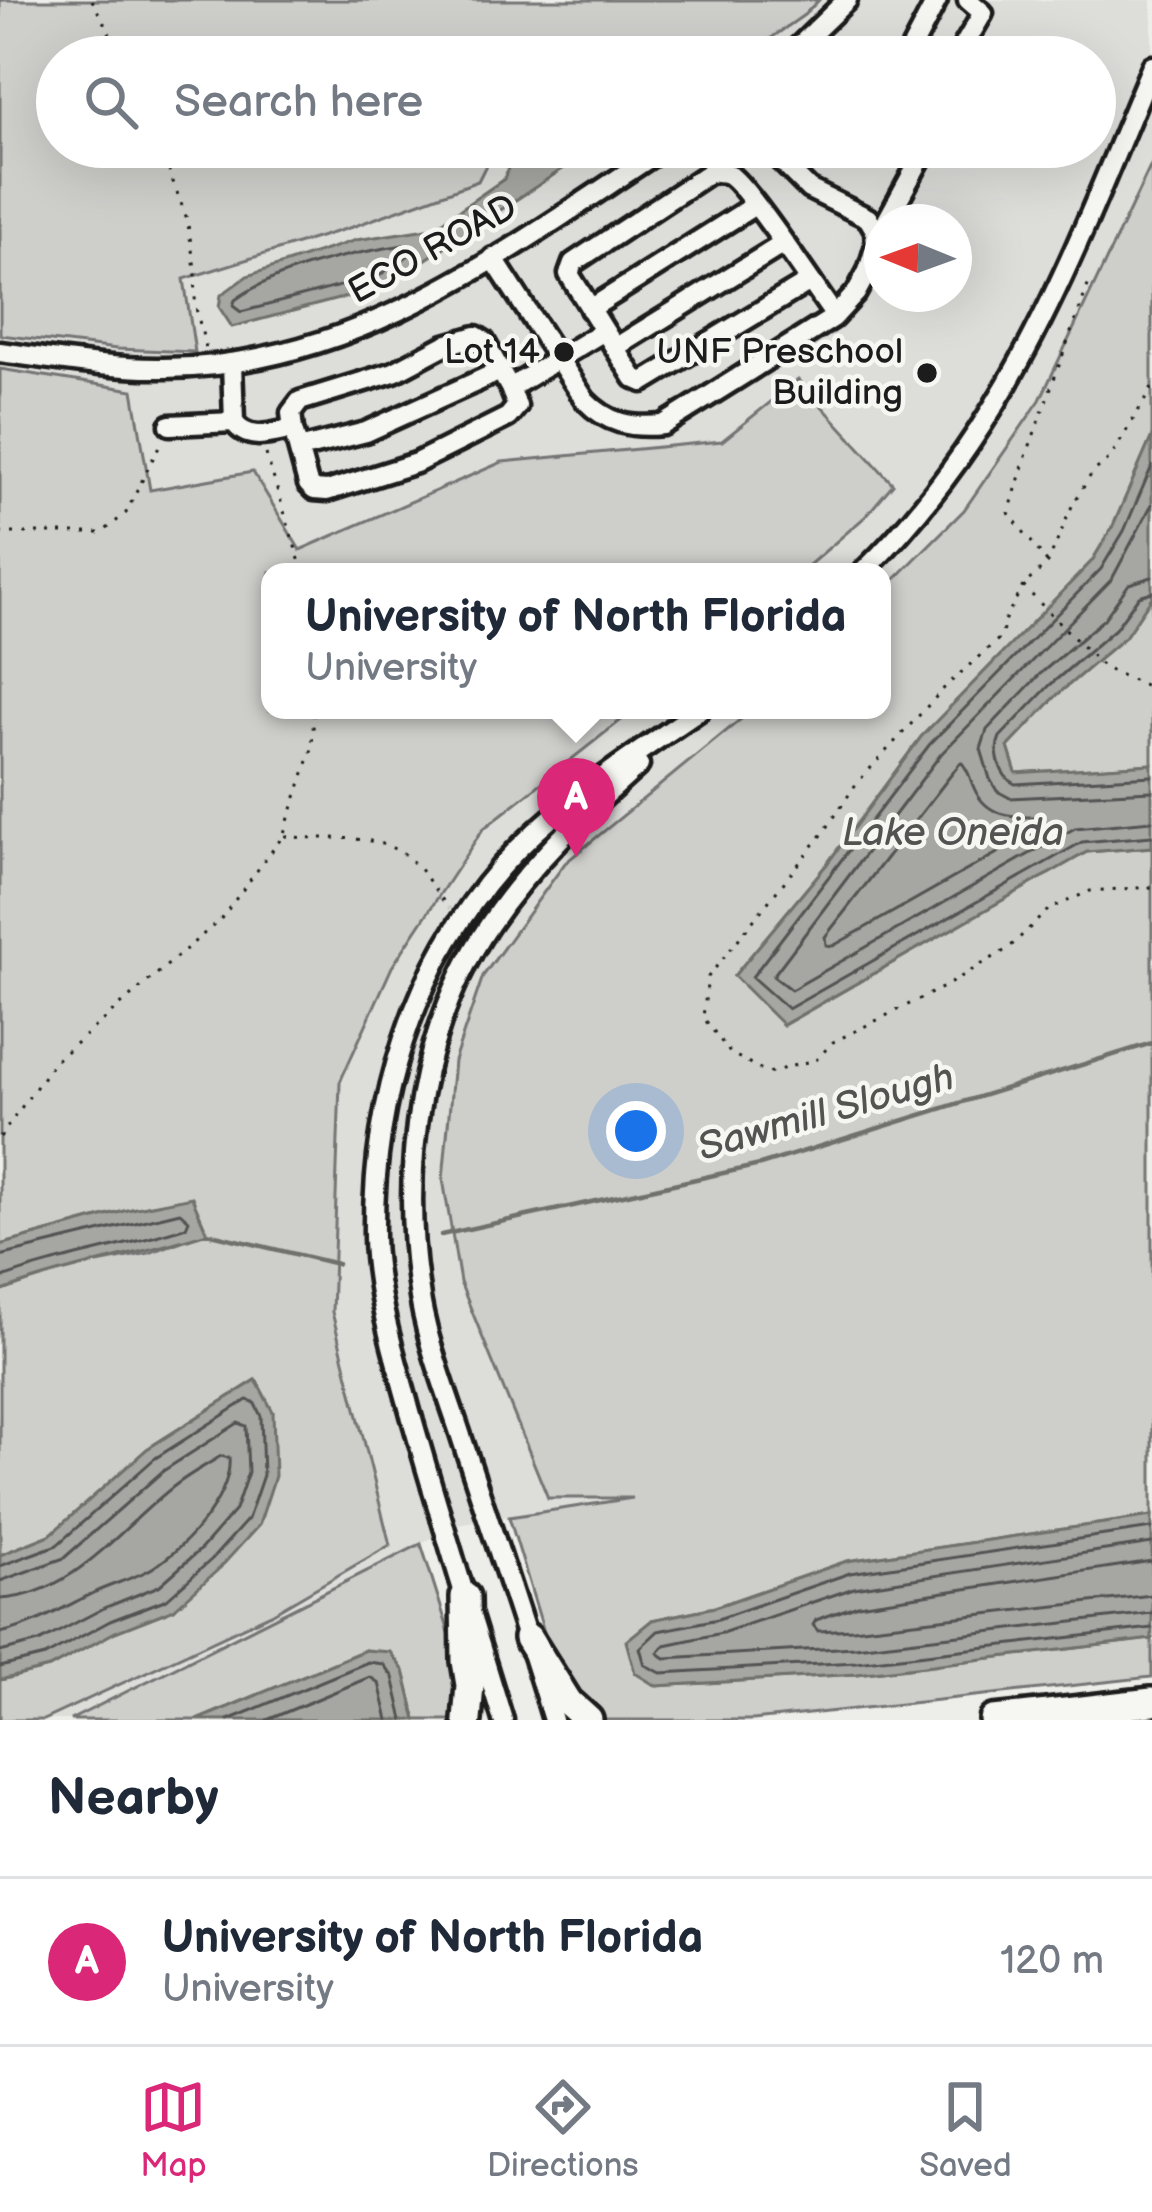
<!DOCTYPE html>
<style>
:root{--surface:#fff;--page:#f2f2f3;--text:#1f2937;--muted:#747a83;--line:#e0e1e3;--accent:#db2777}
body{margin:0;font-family:"Balsamiq Sans",sans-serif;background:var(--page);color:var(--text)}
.compass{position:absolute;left:864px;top:204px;width:108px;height:108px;border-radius:50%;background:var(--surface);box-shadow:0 12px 48px #0002;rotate:271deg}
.you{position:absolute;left:636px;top:1131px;width:42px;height:42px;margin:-30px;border:9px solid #fff;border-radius:50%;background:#1a73e8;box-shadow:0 0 0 18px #1a73e833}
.badge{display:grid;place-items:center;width:78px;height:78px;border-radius:50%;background:var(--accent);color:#fff;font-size:39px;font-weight:700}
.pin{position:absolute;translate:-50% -99px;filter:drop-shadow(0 3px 6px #0008)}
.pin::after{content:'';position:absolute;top:63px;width:42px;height:36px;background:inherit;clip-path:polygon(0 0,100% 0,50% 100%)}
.popup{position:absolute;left:261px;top:563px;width:630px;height:156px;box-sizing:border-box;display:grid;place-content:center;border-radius:24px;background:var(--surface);filter:drop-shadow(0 3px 9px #0005);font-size:39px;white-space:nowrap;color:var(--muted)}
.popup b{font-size:45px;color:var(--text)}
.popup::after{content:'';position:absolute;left:50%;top:100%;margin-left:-24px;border:24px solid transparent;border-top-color:var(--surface)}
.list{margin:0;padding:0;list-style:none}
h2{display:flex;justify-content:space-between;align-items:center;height:156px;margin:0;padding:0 48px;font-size:51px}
h2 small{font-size:39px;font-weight:400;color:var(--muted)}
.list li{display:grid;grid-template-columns:78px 1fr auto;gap:36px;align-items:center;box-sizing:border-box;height:168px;padding:0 48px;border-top:3px solid var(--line)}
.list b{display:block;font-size:45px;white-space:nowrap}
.list p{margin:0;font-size:39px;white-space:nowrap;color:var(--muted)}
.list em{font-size:39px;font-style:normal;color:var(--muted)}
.icon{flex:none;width:66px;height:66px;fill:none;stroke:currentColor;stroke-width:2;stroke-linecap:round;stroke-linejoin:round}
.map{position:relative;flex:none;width:1152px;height:1720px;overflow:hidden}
.search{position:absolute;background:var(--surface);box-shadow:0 12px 48px #0002;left:36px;right:36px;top:36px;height:132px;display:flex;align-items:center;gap:30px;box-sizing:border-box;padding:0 42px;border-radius:66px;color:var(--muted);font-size:45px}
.sheet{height:324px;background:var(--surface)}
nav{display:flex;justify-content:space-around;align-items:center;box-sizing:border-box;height:168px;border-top:3px solid var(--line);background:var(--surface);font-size:33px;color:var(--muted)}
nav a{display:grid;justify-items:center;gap:6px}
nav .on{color:var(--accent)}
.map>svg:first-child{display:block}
.built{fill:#ddddda;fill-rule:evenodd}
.green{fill:#cececb;stroke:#757574;stroke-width:3}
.water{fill:#a6a6a3;stroke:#6f6f6d;stroke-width:3}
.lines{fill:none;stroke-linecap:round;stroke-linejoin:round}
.shore{stroke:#535352;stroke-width:3}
.stream{stroke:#6f6f6d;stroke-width:4.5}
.minor-casing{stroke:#1c1c1c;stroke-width:27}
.highway-casing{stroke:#1c1c1c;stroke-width:36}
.path{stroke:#1c1c1c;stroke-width:3;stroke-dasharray:3 9;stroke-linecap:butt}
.minor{stroke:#f6f6f2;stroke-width:18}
.highway{stroke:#f6f6f2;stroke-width:27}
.poi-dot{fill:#1c1c1c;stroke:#f6f6f2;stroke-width:4.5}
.labels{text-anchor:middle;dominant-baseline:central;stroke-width:9;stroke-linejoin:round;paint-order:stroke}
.street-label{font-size:36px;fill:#1c1c1c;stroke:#f6f6f2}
.poi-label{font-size:36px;fill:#1c1c1c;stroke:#f6f6f2;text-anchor:end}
.water-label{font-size:39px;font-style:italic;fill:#535352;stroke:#f6f6f2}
</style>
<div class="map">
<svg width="1152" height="1720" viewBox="0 0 1152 1720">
<rect width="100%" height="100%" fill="#edede9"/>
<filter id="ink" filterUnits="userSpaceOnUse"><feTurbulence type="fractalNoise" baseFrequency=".00833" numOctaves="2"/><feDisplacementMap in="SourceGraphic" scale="24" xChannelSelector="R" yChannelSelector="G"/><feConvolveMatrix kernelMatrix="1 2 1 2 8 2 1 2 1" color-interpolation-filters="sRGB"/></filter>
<g filter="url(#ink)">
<path class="built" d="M0,0H1152V1420L462,1523L70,1720H0ZM57,57H1095V147H57ZM882,222H954V294H882ZM270,572H882V710H270Z"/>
<path class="green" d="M0,0H819L804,15L744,57H57V147H495L478,181L352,227L184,279L195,352L117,349L0,335Z
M1152,163V436L1113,526L1092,561L921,737L827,864L734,976L784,1025L1087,852L1152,847V1516L847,1561L715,1607L652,1620L657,1686L857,1674L1152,1639V1677L753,1720H594L554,1665L509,1517L633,1498H548L460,1282L443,1179L454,1061L483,976L565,863L752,710H882V592L964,510L1040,400Z
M0,369L133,390L150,490L253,472L300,550L502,462L722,441L798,380L893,484L865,517L801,572H270V710H634L483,829L392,967L340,1082L332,1312L390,1545L273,1613L43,1720H0V1680L49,1668L115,1632L174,1609L273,1412L256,1380L147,1449L50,1535L0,1555V1292L56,1271L149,1253L207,1232L192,1198L132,1209L0,1245Z
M1152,597V764L1016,773L1008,747L1058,694L1125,637Z
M421,1544L461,1670L462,1720H416L404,1671L365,1650L197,1720H70Z"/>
<path class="water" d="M516,147H596L384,287L232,327L219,307L221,295L247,276L356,240L433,228L504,179Z
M1152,436V597L1125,637L1058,694L1008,747L1016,773L1152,764V847L1087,852L783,1025L734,976L827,864L921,737L1092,561L1113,526Z
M192,1197L207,1233C139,1255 68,1266 0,1292V1245L132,1209Z
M256,1380L273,1412L275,1476L259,1525L220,1568L174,1609L115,1632L49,1668L0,1680V1555L50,1535L147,1449Z
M1152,1516V1639L857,1674L656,1686L635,1673L626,1641L652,1620L715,1607L847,1561Z
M365,1650L390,1652L404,1671L416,1720H197Z"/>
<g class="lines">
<path class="shore" d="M404,245L410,248L409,255L378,276L241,312L233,306L235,300C277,269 352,253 404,245Z
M1152,466L1124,531L1101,569L930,744L752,977L788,1009L1082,842L1152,836
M1152,504L1112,579L941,754L773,976L791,990L1075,828L1152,821
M1152,577L1129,584L1104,619L1040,674L987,730L981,749L990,779L997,791L1010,798L1152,791
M1152,592L1139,596L1115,629L1050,685L1000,737C993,752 1000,777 1015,784L1152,776
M961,762C969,770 969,777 974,788C987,818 1014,817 1041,817L1045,826L833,946L826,945L825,937Z
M0,1256L180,1212L189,1220L186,1227C124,1248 61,1256 0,1279
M1152,1528L850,1573L718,1619L658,1631L640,1648L645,1665L661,1673L856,1662L1152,1628
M1152,1543L854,1588L722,1633L665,1645L658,1653L665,1658L855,1647L1152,1613
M1152,1561L858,1605L816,1620L813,1625L818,1631L853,1629L1152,1595
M0,1566L57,1545L154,1459L247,1400L254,1402L261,1416L263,1475L248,1519L212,1559L167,1599L110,1621L45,1656L0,1667
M0,1581L64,1558L163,1471L238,1423L246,1426L248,1472L235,1510L201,1549L159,1586L104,1608L39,1642L0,1652
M0,1599C73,1596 120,1528 173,1487C188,1475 205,1466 221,1456L229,1458C233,1497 179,1556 145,1572C128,1580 110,1585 93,1593C61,1609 35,1625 0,1633
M228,1720L368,1662L383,1664L393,1677L403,1720
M267,1720L370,1677L379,1683L388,1720"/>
<path class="stream" d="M207,1233L337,1264
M441,1235L760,1165L1152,1043"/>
<g class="minor-casing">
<path id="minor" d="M788,57L847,0
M907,57L937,0
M957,57L983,13L968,0
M886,222L927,147
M493,258L585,400C608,424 631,428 663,425L833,318L856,293L868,271L876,245L875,230L868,218L809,189L767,147
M810,281L643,382L634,378L569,274L573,263L709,173C716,172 721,171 728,174C745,182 818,293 835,316
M590,309L755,205
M615,348L783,244
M0,352C55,359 108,369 164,368C360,367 509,249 666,147
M232,363L234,422C248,443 273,433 293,429L291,413L300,401L394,372L445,345L476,336L484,341L510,388L604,331
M170,425L234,422
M293,429L308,484L314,490L327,491L416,463L508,417L517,406L510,388
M299,449L366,432L500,371
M863,572C1012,426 1073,254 1152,66
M503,1720C472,1619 440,1517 411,1415C396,1359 375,1296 374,1237C372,1105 412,968 501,867C557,803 631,758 700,710
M553,1720C524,1624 491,1529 460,1433C444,1385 424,1334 418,1284C401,1163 420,1027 490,924C531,863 584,814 639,765"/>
</g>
<g class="highway-casing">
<path id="highway" d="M465,1597L466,1661L470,1685L467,1720
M528,1638L568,1702L588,1720
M994,1720L1152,1702"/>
</g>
<path class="path" d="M92,0L122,57
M160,147L187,219L196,274L195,304L206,349
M1152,388L1111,457L1092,473L1072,506L1048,563L1023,586L1104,668L1152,688
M266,454L303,572
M0,533H102L126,513L161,442
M1047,562L1009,513L1024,462L1090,280
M1023,586L1004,621L1002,636L946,686L856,784L825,831L708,977L703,1017L730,1053L768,1073L817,1059L833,1042L944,987L1009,948L1048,910L1090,891L1152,887
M285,836C328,842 379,829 413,862C427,875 436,893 449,908
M0,1137L55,1061L220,920L283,836L312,749L314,710"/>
<use href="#minor" class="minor"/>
<use href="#highway" class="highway"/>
</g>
</g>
<g class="poi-dot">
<circle cx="564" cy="352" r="12"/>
<circle cx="927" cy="373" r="12"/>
</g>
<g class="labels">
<g class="street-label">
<text transform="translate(433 250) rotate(-29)">ECO ROAD</text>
</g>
<g class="poi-label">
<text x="540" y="352">Lot 14</text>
<text x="903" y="352">UNF Preschool<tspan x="903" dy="41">Building</tspan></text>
</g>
<g class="water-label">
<text x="953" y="833">Lake Oneida</text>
<text transform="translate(826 1113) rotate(-16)">Sawmill Slough</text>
</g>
</g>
</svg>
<svg class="compass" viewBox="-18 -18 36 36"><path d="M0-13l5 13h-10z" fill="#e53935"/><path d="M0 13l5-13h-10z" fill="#747a83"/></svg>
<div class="you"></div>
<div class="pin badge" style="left:576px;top:857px">A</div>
<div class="popup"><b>University of North Florida</b>University</div>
<div class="search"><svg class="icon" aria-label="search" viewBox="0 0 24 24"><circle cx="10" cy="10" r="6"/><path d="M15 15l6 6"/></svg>Search here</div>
</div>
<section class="sheet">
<h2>Nearby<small></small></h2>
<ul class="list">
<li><span class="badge">A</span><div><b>University of North Florida</b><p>University</p></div><em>120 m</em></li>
</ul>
</section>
<nav>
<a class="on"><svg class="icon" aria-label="map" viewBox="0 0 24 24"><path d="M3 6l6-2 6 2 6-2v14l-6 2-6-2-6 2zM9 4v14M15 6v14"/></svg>Map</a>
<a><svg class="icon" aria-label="directions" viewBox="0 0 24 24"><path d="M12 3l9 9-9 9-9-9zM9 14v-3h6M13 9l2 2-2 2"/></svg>Directions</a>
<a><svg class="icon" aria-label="saved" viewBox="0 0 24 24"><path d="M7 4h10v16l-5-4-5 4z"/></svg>Saved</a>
</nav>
